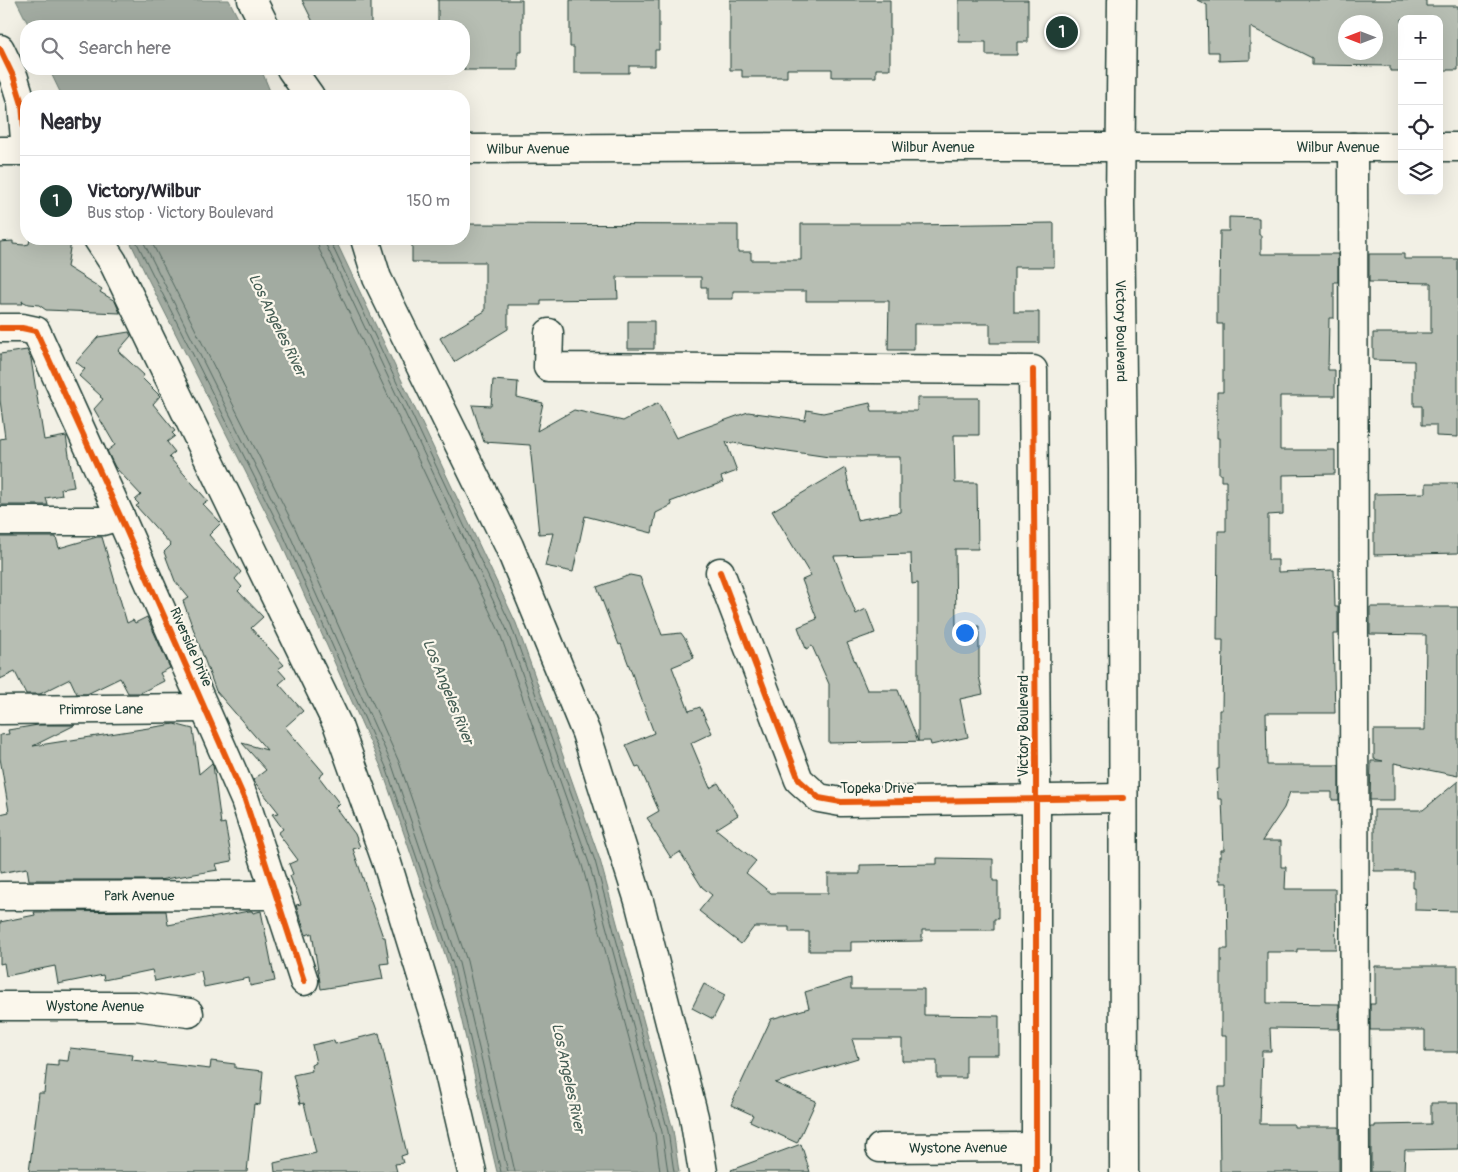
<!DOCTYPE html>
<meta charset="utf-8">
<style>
:root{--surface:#fff;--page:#f2f2f3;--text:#2b2b33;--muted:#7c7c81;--line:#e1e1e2;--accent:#1f3d34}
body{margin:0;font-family:Pangolin,sans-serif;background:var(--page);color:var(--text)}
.controls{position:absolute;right:15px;top:15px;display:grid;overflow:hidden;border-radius:10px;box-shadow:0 5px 20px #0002}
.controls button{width:45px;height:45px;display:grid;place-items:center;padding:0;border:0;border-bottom:1px solid var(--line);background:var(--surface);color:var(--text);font:25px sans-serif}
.compass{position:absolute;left:1338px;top:15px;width:45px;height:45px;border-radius:50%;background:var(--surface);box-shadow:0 5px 20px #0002;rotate:270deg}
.you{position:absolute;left:964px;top:632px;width:18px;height:18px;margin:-12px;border:4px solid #fff;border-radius:50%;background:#1a73e8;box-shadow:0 0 0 8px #1a73e833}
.badge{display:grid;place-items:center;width:32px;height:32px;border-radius:50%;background:var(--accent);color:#fff;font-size:16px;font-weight:700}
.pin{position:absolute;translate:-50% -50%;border:2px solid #fff;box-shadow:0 1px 5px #0006}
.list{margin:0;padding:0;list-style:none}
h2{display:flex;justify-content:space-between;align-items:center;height:65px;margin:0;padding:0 20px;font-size:21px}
h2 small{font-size:16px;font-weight:400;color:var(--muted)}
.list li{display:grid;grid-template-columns:32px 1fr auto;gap:15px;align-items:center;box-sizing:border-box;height:90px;padding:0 20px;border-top:1px solid var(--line)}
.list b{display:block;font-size:19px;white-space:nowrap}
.list p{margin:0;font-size:16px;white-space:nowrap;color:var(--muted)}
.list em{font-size:16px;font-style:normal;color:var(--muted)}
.icon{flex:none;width:28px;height:28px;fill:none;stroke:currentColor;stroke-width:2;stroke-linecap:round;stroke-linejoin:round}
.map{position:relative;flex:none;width:1458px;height:1172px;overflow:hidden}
.search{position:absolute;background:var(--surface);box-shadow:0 5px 20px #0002;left:20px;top:20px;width:450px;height:55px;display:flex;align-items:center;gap:12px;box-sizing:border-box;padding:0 18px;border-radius:20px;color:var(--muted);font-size:19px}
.panel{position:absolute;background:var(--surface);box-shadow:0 5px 20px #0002;left:20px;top:90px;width:450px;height:155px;border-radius:20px}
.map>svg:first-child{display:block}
.water{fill:#a2aba1;stroke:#6e7f75}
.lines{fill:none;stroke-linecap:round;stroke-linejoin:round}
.shore{stroke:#536960;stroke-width:1}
.building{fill:#b7beb3;stroke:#1f3d34;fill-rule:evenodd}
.minor-casing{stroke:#1f3d34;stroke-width:31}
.major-casing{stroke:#1f3d34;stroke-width:31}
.minor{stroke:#fbf7ec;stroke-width:28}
.major{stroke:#fbf7ec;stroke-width:28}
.cycleway-casing{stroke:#fbf7ec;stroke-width:9}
.cycleway{stroke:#e8590c;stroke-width:6}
.labels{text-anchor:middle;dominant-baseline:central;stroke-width:4.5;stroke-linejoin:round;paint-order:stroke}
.street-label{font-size:14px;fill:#1f3d34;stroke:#fbf7ec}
.water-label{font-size:15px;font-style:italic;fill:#465e55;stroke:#fbf7ec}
</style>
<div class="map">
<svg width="1458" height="1172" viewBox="0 0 1458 1172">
<rect width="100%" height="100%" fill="#f2f0e5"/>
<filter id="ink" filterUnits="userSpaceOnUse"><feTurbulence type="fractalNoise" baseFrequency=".02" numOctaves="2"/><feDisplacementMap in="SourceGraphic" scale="10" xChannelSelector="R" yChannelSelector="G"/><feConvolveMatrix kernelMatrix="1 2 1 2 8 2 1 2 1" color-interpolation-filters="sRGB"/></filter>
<g filter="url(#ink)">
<path class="water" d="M16,0H229L242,26H29Z
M49,69H261L272,96H62Z
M129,239H335L516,623L600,860L673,1130L679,1172H497L449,966L382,769L278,536L146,275Z"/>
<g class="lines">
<path class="shore" d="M135,239L283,534L386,767L453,965L501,1172
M142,239L288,531L392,765L459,963L508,1172
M150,239L295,528L399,762L467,961L515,1172
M317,239L319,249L499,631L582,865L655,1134L660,1172
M325,239L326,245L506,628L589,863L662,1132L668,1172
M331,239V243L511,625L595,861L668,1131L674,1172"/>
</g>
<path class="building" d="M302,0H371V26H315Z
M438,0H522V52H518V70H464V26H438Z
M570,0H659V50H655V66H629V73H574V47H570Z
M730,0H890V69H876V77H832V69H787V77H742V70H730Z
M959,0H1028V42H1017V55H986V42H959Z
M1197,0H1426V6H1458V70H1439V19H1402V71H1390V66L1312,65V58L1250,27V60L1219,61V52H1208L1207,5ZM1346,22H1376V52H1346Z
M1229,217L1259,218V235H1261V254H1338V282H1334V318H1329L1328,370H1335V396H1280V450H1335V474L1283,475V514L1268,515V560H1278V572L1334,570L1335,607H1338V634H1333L1335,713H1266L1267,765H1339V800H1332V792H1290L1284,808L1262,841H1281V867H1286L1285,889H1335L1336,949H1297V952H1267V1003L1339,1004V1029L1270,1028L1271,1051H1262L1260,1124H1294V1127H1339V1172H1220L1219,1087H1226V1036H1221V949H1228L1227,883H1221V880H1219V856H1221V850H1224L1222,799H1218L1217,769H1219V710H1222L1223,640H1217L1218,531H1226V481H1221V474H1219V438H1217V392H1223V324H1217V293H1219L1220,231H1229Z
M1054,223V267H1014V312H1039V343H990V324H914V350H888L889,301H806V291H733V299H707V287H701V277H617L618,299L541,300V305H508V329L454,362L440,338L485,311V262H412V239H464V224L738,225V252H751V260H801V224H911V225Z
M30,239H61L60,241L71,242L67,267L102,289L100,292L115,301L120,313L46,310L39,305L28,304L22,301L23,304H0V242L13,241V244L24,245L29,244Z
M1369,254H1404V259H1458V437L1436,436V425H1422V406H1414V361L1373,360V333H1431V283L1369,282Z
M628,321H654V349H628Z
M129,332L131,336L118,351L144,375L142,378L160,396L153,404L175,431L172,433L175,436L167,442L175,452L169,457L208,501L203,504L221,523L209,535L241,572L235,579L242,587L238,591L263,617L251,628L284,665L278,669L286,678L279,684L303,711L285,727L324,773L319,777L339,803L335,807L355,834L360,847L353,849L383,937H385L389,963L380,964L383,979L321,989L312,933L306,935L296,905L301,904L290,876L293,874L289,864L298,860L278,833L283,829L272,814L279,813L253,780L266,770L242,743L267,750L216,691L183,601L189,598L175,581L164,552L171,545L136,506L139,504L135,500L141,495L115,467L107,451L115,445L94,409L103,399L100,397L101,396L79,376L85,369L76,362L98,337Z
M27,350L31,359L44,440L66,436L74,487L61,489L62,495L46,498L48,505H0V439L5,438L0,400V354Z
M493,380L518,382L517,397L543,403L537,431L574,410L623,421L658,403L676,438L748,412L805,420L807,410L823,413L870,403L872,411H917V398H979V435H954L955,483H977L978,549H955L956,626H979V676L983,694L960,699L968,737L931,745L930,741L829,743V684L812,646L806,649L798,627L817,619L802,580L811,576L772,511L845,468L857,520L900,512V457H829L726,442L737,471L721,477L723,482L670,502L672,505L656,513L652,533L585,516L573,572L545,566L553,533L539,534L530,445L484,442L472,405L491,406ZM911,554L912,584L918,583V741L898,690H867L847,643L875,633L866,609L856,614L834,556Z
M1426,483H1458V553L1374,555V494L1426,493Z
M0,537H56L59,548L97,537H102L127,623L133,620L135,623L147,617L170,668L160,673L164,681L140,693H128L120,678L87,694H77L70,679L40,694H26L15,672L0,679Z
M630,575L640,577L662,635L681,633L686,640L694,658L672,667L689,711L700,707L712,733L691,743L710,788L718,783L738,815L716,829L756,861L746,873L771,893H828V874H860V865L937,864V858L993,859V881H998V919H994V930H922V941L851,942V951H809V932H789V927H754L741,944L699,911L712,895L702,887L680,852L671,858L651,826L652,825L647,818L659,811L639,766L636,767L626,745L654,733L621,644L619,645L597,587Z
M1370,607H1458V776L1394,763V800H1370L1371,761H1383L1374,759V730H1425L1426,635L1370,634Z
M174,724L193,729L199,774L212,763L213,765L221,824L225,823L232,861L216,864L218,870L159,880H29L27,868L0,873V814L9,812L0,758V735L9,734L8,730L38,725H75L33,746Z
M1458,781V911L1415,910V888H1413V871H1374V810H1423Z
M166,911L168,925L211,917V918L249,911H252L253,913L261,911L275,981L250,986L249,978L204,987L201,971L155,981L152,970L104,980L103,975L58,984L55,966L6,976L4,963L0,964V922L35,915L34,912Z
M1375,966H1458V1052H1425V1030H1370V1004H1375Z
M851,978V989H924V1015L999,1016V1055H966V1078H937V1061H902V1039H852L858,1058L775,1083L816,1101L797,1143L750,1121L753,1115L731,1105L771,1019L809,1008L805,992Z
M704,984L725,995L713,1019L692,1008Z
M379,1033L407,1154L401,1156L403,1163L395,1164L397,1172H275L274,1163L316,1153L304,1103L300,1104L293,1075L312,1071L311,1065L316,1063L312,1045L334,1040L335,1044Z
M70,1048L133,1055L132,1060L210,1069L211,1061L235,1064V1068L263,1071L260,1105L254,1104L247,1172H29L39,1093H44L47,1065L58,1066V1060L68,1061Z
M1431,1103H1458V1149L1405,1150L1404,1172H1371V1127H1375V1125L1431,1124Z
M801,1144L810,1172H732L731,1170Z"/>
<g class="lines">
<g class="minor-casing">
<g id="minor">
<path d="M252,0L265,26"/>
<path d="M0,49L14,78L22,104L26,151"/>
<path d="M291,69L310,96"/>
<path d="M1353,147L1355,1172"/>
<path d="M98,239L113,262L338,726L387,863L440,1035L472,1172"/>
<path d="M365,239L377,278L509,546L586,733L639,901L694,1117L703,1172"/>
<path d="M0,328H22L36,331L120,516L245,800L304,981"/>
<path d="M549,333L548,367L1033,370L1036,764V1172"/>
<path d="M0,521H102L120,516"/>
<path d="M720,572L799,780L819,798L841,802L1123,798"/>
<path id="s1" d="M0,710L203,708"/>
<path id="s2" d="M0,896L276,895"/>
<path id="s3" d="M0,1006H135L189,1013"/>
<path id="s4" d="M880,1148L1036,1147"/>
</g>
</g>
<g class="major-casing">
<g id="major">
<path id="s5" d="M1122,0L1120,204L1123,470L1124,1172"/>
<path d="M1439,147H1458"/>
<path id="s6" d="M464,149L816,147H1402"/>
<path d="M0,151H26"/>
</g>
</g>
<use href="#minor" class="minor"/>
<use href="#major" class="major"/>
<g class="cycleway-casing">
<path id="cycleway" d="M0,49L14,78L22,104L26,151
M0,328H22L36,331L120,516L245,800L304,981
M1033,370L1036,764V1172
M720,572L799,780L819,798L841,802L1123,798"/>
</g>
<use href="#cycleway" class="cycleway"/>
</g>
</g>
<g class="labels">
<g class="street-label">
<text stroke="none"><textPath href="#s6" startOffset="469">Wilbur Avenue</textPath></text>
<text stroke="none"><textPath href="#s6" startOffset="874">Wilbur Avenue</textPath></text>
<text stroke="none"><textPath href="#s6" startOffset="64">Wilbur Avenue</textPath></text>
<text stroke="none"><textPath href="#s5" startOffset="331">Victory Boulevard</textPath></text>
<text transform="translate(191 647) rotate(66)">Riverside Drive</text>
<text stroke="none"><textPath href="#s1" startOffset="101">Primrose Lane</textPath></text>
<text transform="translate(1023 726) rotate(-90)">Victory Boulevard</text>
<text x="877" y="788">Topeka Drive</text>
<text stroke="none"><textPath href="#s2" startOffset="139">Park Avenue</textPath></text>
<text stroke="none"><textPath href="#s3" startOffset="95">Wystone Avenue</textPath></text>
<text stroke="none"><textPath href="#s4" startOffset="78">Wystone Avenue</textPath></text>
</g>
<g class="water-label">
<text transform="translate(277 325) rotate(64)">Los Angeles River</text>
<text transform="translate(448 692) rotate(68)">Los Angeles River</text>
<text transform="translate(568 1078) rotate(78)">Los Angeles River</text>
</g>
</g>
</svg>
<div class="controls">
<button>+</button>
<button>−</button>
<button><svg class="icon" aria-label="locate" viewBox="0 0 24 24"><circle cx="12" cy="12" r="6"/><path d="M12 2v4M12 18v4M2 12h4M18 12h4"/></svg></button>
<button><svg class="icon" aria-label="layers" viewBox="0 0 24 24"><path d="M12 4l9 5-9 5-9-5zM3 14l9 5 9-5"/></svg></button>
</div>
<svg class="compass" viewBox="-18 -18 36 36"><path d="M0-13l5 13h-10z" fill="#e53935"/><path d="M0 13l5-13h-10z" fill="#7c7c81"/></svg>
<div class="you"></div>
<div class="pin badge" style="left:1062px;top:32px">1</div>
<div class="search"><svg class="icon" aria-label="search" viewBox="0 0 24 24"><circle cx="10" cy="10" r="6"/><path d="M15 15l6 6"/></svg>Search here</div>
<section class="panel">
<h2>Nearby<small></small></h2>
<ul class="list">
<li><span class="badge">1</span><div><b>Victory/Wilbur</b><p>Bus stop · Victory Boulevard</p></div><em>150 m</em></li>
</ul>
</section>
</div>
